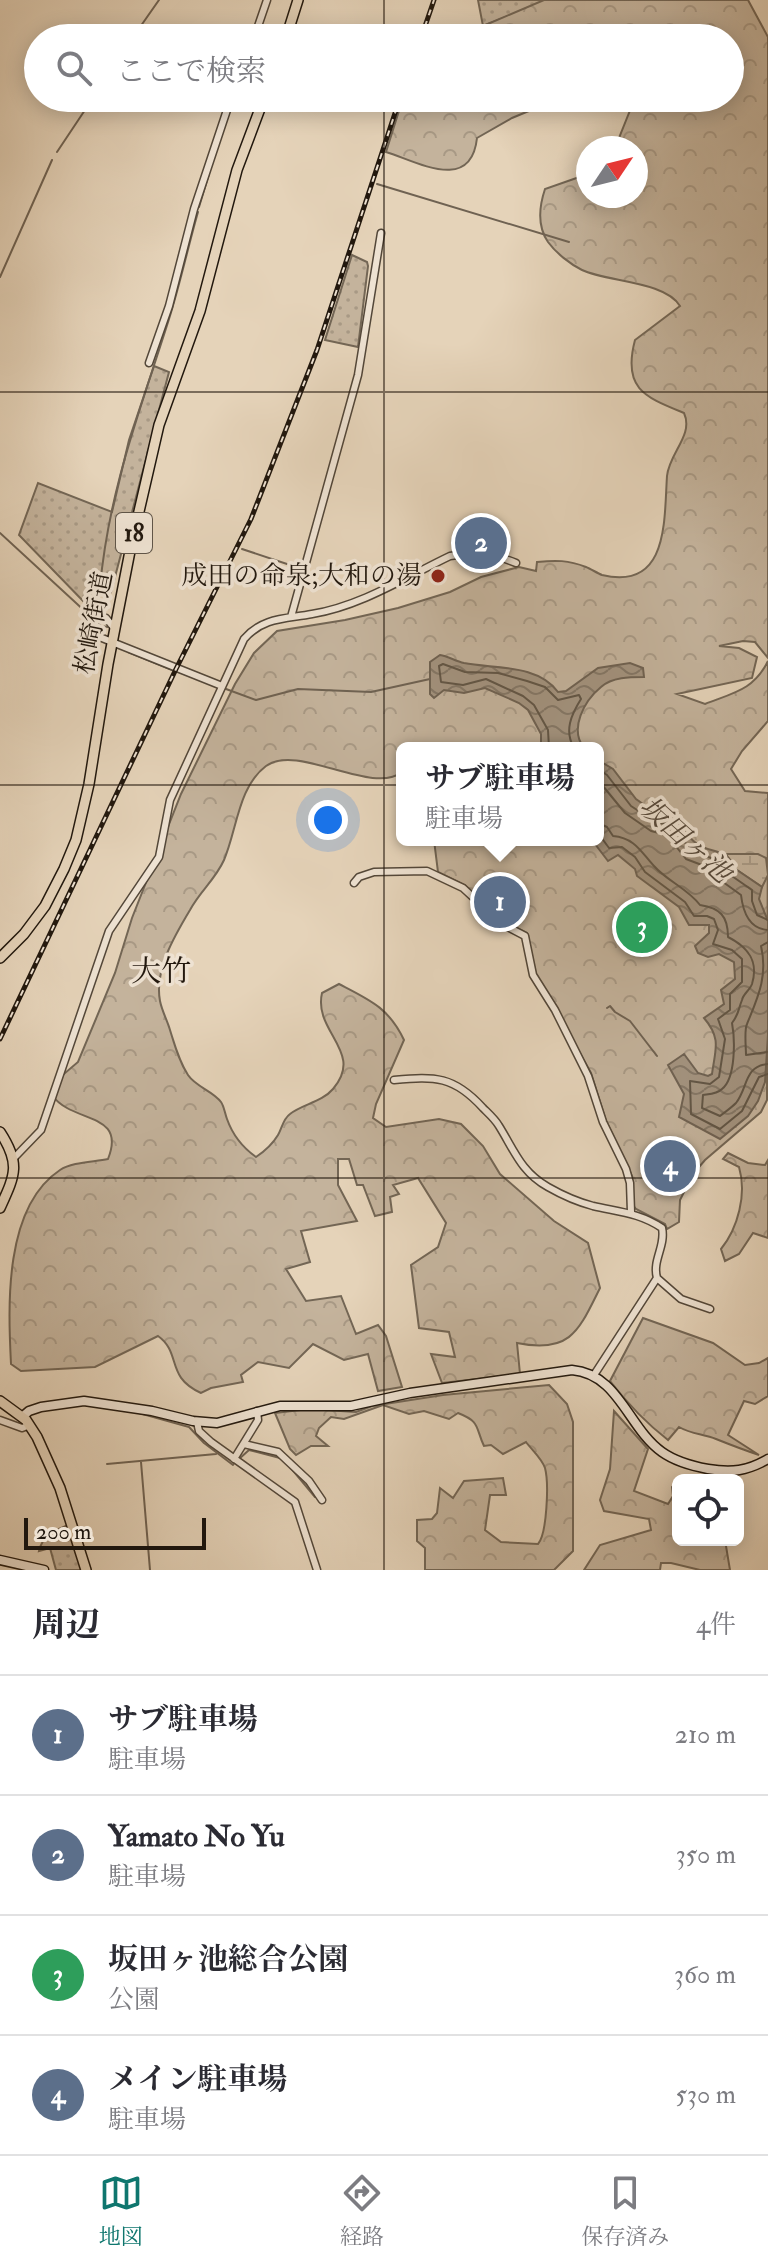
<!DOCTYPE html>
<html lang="ja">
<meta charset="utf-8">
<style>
:root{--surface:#fff;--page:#f7f7f7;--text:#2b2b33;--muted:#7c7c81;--line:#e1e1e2;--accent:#0f766e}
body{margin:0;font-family:"IM FELL Double Pica","Noto Serif JP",serif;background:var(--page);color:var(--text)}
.controls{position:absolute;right:24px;bottom:24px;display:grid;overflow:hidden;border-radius:12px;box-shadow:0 4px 20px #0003}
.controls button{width:72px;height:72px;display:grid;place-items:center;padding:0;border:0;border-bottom:2px solid var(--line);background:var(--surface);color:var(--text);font:40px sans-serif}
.compass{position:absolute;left:576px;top:136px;width:72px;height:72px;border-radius:50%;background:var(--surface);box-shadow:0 4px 20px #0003;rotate:55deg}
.scale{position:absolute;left:24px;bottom:20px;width:182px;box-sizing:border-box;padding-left:8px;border:4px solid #22180e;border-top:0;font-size:22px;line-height:28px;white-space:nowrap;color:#22180e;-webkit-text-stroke:6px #eee2d2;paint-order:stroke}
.you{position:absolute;left:328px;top:820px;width:28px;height:28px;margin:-20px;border:6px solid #fff;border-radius:50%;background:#1a73e8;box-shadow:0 0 0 12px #1a73e833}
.badge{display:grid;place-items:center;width:52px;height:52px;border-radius:50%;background:var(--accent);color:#fff;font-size:26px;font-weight:700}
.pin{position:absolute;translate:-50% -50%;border:4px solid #fff;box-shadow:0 2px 8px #0006}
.popup{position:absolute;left:396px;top:742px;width:208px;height:104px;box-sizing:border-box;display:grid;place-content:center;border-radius:12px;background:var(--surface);filter:drop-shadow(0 2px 6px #0005);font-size:26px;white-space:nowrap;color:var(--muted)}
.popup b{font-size:30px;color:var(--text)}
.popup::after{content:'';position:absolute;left:50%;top:100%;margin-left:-16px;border:16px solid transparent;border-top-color:var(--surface)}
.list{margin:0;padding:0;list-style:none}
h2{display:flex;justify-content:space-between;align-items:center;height:104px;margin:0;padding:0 32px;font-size:34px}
h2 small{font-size:26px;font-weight:400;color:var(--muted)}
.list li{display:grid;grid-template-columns:52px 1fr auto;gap:24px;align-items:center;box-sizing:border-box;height:120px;padding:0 32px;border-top:2px solid var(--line)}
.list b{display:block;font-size:30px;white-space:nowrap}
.list p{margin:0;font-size:26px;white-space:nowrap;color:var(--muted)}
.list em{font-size:26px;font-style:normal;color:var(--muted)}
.icon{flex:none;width:44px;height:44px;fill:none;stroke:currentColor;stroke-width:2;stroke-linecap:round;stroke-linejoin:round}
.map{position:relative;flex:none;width:768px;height:1570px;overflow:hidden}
.search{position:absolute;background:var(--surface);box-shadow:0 4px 20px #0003;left:24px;right:24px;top:24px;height:88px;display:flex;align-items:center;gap:20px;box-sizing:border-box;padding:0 28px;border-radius:44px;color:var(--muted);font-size:30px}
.sheet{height:584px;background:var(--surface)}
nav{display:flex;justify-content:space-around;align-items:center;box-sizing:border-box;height:112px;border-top:2px solid var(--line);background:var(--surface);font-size:22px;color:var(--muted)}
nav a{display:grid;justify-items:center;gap:4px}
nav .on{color:var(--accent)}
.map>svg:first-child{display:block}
.grass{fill:url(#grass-dots);stroke:#736655;stroke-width:2}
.forest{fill:url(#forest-crowns);stroke:#736655;stroke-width:2}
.wetland{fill:url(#wetland-marsh);stroke:#736655;stroke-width:2}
.water{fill:url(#water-waves);stroke:#6f6252;stroke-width:2}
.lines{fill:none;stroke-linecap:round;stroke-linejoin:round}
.shore{stroke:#625646;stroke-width:2}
.stream{stroke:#6f6252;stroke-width:2}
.street-casing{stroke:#534739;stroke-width:9}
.secondary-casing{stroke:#22180e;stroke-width:11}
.primary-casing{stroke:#22180e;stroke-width:12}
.street{stroke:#eee2d2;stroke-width:6}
.secondary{stroke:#eee2d2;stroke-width:8}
.primary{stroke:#e5d3b9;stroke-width:9}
.rail-casing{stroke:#22180e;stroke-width:5}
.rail{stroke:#eee2d2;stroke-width:2;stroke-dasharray:6;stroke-linecap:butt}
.grid{fill:none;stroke:#22180e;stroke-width:2;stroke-opacity:0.55}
.poi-dot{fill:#8f2418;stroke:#eee2d2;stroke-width:3}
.labels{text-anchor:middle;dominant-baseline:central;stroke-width:7;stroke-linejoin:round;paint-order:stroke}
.shield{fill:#eee2d2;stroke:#5f5549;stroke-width:2}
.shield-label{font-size:24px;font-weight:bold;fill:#22180e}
.poi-label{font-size:26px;fill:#22180e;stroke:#eee2d2;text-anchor:end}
.street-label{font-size:26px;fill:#22180e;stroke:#eee2d2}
.water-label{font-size:28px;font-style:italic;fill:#56493b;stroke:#eee2d2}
.quarter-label{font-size:30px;fill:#22180e;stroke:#eee2d2}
</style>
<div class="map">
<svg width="768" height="1570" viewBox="0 0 768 1570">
<defs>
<pattern id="grass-dots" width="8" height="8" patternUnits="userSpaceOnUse" patternTransform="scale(2)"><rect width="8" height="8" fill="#c4b39c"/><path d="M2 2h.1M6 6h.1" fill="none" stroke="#a89985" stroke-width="1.8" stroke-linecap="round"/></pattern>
<pattern id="forest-crowns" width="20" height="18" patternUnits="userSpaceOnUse" patternTransform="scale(2)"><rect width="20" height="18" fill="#c4b39c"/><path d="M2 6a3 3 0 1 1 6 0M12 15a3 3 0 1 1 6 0" fill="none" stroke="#a89985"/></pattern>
<pattern id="wetland-marsh" width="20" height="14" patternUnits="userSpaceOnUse" patternTransform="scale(2)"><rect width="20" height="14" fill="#c4b39c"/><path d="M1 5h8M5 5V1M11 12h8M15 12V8" fill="none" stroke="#a89985"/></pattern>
<pattern id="water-waves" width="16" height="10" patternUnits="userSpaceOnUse" patternTransform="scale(2)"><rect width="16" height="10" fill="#a3937f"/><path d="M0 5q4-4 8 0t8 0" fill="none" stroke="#847766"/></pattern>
</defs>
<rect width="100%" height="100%" fill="#e5d3b9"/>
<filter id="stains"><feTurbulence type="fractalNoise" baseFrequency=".0025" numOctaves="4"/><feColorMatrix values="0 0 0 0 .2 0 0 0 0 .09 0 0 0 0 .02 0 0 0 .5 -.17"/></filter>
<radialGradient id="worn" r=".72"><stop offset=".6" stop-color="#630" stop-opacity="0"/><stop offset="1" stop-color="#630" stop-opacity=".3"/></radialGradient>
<path class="grass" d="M478,0H549L483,26Z
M352,255L367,262L368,266L358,347L325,340Z
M154,366L169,372L111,592L94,589L91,599L86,604L19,535L38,483L112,512L129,440Z
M68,1525L82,1570H56L50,1548L39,1551C43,1534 54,1531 68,1525Z"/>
<path class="forest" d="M544,0H748L768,37V658L755,642L743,641L719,646L739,648L757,657L752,678L677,694L705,704C733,693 754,690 768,661V721L742,751L731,769L745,791L768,793L767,1100L761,1112L705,1160L693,1174L680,1200L679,1222L667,1229L665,1224L636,1209L633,1205L632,1176L627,1165L606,1121L591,1073L536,975L527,933L503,921L465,885L438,872L434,840H598V748H402V772C372,796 298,743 266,766C238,787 237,830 224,860C215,880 200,891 190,910C175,935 154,970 160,1001C162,1011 167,1020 170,1030C175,1046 179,1061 188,1075C196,1087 213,1091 221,1102C224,1106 225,1114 227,1119C233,1136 242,1147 256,1157C265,1151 272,1145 278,1135C282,1128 283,1119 290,1114C303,1104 322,1102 333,1089C365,1052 313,1032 322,993L339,984C370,1000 389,1008 404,1040L376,1104L373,1118L386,1127L439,1119L461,1124L483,1146L500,1174L554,1221L588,1243L600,1288C579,1330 571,1354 517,1343L520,1374L442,1383L431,1354L455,1357L449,1332L419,1328L411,1265L438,1247L446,1223L418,1178L393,1185L399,1194L390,1197L392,1212L375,1216L363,1185H357L349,1159H338V1185L357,1221L301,1231L310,1262L286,1269L306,1301L341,1296L356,1334L378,1325L386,1336L402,1387L378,1391L368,1354L344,1360L313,1344L289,1368L258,1362L241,1375L243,1382L211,1388L201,1393C165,1377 182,1353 158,1336L95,1367L21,1371L11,1364C8,1305 4,1207 60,1170C72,1162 94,1162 108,1159C127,1111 72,1124 52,1095L58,1079L78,1062L115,973L132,918L181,794L235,684L254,653L277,631L345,620L398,608L450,592L481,577L519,567L536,571L537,562C556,560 568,560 586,567C591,569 597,573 602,575C669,591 664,520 667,476C669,453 694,435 684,413C645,397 622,389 635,340L680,306C665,281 607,282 582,270C570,264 556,253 548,242C537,226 539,207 545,189L588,174V196H636V148H615L635,98H730V38H466L483,26Z
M403,98H560L512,118L477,138C471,194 416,161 386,152Z
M728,1153L748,1163L765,1165L768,1160V1238L753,1233L739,1254L725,1261L721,1249C738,1228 747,1194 739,1167L723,1159Z
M643,1318L713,1343L745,1365L759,1363L768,1358V1396L755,1404L744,1401L728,1435L759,1455C744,1450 731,1445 716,1439C703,1434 691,1434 679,1427L668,1440C646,1423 627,1403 610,1381Z
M549,1385L567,1404L573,1422V1551L554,1570H425V1548L417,1541V1520L432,1519L437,1513L440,1488L453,1498L464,1481L503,1478L506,1495H490L485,1530L501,1542L538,1544C547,1534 549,1483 545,1468C542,1459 532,1450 526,1442L503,1454L491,1445L484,1446C475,1427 481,1422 458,1413L449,1419L424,1411L409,1414L383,1405L344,1419L331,1417L319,1428L316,1436L328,1446H311L296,1455L290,1449L275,1413L309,1409L356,1412L372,1406L443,1395Z
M614,1411L648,1449L634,1491L668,1504L673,1496L672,1487L678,1484V1540H725L730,1570H700L671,1563H661L660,1570H584L600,1545L651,1530L649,1519L604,1511L600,1500L610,1469Z"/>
<path class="wetland" d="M726,854H758L766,858L768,875L762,887L734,868Z"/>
<path class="water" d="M440,655C448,656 455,661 464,663C495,669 538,664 558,692L566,691L598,668L630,663L643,668L644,677C630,677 612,677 601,687C584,701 569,729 584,748H541V734L528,710L519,703L485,688L464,693L444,690L434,698L430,694V662Z
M598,760L613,769L636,799L660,816L674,817C681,824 687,837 696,843C710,854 729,848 734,868L762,887L759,899L768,921V1035L765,1082L758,1101L748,1116L720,1139L679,1117L684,1094L668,1065L684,1054L698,1073L708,1076L712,1074C715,1050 722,1039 704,1018L724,1004L721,990L735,979L734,962L719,954L708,957L698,953L695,946L709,933V925H689L679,907L637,876L635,869L618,855L608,861L595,844V840H598Z"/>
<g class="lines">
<path class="shore" d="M549,748L548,730L534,705L523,696L486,679L463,685L441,682L439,666L443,664L465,672L498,673L527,681L545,687L558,700L579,695L581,699C571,715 564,731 574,748
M598,769L607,775L631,806L657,823L670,824L692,851L722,862L729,874L752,890V901L757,915L768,920
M598,780L625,813L651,831L667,835L686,859L715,870L723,882L741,895C743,912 749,929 768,930
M598,823L607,827L613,836C635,838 641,852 654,866C667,881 687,888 700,905C720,908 728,916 728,937C748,947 759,961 752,984C750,990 743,994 742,1000C738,1010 739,1014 732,1023C735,1039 736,1078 722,1089C717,1094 710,1094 703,1095L702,1108L720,1116C725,1112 731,1108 736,1103C748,1088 744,1066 768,1064
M598,833L609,848L622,847L635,857L645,872L685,902L694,916H707L714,919L718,930L713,944L732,950L742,959V982L730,994V1010L718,1019L725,1039L719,1077L710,1084L690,1081L691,1114L720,1129L742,1111L759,1077L768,1074
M768,942L761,946C768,976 758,997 747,1024C744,1030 746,1047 746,1055L768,1052"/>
<path class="stream" d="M138,30L159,0
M133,38L135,35
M57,152L93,98
M213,160L234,98
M377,184L569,242
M199,207L209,174
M0,277L52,160
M0,533L101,626L108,627
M242,549L299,568
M100,587C109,489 140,411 169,319C180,284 188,247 198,212
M128,652L172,670
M226,689L256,700L298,689L371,692L430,679
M607,1008L610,1006L615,1012L630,1021L657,1056
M139,1413L189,1427L204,1443L233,1465L234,1463
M239,1459L249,1450L280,1458
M141,1462L150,1570
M107,1464L216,1454
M290,1467L315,1497"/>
<g class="street-casing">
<path id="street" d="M254,38L267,0
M149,363L169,306L194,209L231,98
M96,617L106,618L115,629
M291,617L358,375L381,233
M92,634L222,686
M354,883L359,877L374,872L427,871L463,888L502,924L525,936L533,975L555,1010L588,1076L603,1122L626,1169L630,1183L631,1212
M394,1080C435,1076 454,1076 483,1108C488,1113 495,1119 499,1126C514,1150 521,1172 548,1187C562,1195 578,1202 593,1206C619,1212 640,1213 662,1228C666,1246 652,1260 657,1278L594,1375
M14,1158L41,1130L109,931L159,857L170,800L244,639C263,617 286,619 312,614C361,606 406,577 450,556C475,552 494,554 516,563
M657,1278L681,1299L710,1309
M0,1420L22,1428L30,1425
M197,1422L199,1431L211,1442L295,1502L317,1570
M244,1444L278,1452L309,1481L322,1500
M234,1459L258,1420L257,1411"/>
</g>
<g class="secondary-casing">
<path id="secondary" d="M22,1417L29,1411L41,1407L84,1401L152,1411L193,1421L217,1423L280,1406H351L410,1393L572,1370C619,1374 628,1428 662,1452C676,1462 692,1466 708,1469C732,1473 747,1471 768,1459
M0,1560L44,1570"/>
</g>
<g class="primary-casing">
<path id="primary" d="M286,38L298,0
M0,958L24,934L45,906L64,869L76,840L89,784L108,664L131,546L159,425L200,311L237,170L264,98
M0,1132C21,1164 15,1175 0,1208
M0,1401L26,1420L37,1437L60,1488L86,1570"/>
</g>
<use href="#street" class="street"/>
<use href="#secondary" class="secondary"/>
<use href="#primary" class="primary"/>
<g class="rail-casing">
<path id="rail" d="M421,38L434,0
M0,1039L176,669L251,519L317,350L400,98"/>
</g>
<use href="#rail" class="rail"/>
</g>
<path class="grid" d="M384,0V38M384,98V1570M0,392H768M0,785H768M0,1178H768"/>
<circle class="poi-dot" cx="438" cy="576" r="8"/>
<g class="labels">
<rect class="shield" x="116" y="513" width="36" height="40" rx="6"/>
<g class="shield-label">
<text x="134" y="533">18</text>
</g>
<g class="poi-label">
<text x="422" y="576">成田の命泉;大和の湯</text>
</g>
<g class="street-label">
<text transform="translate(94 623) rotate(-79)">松崎街道</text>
</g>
<g class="water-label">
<text transform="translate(685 840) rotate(42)">坂田ヶ池</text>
</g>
<g class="quarter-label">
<text x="161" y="971">大竹</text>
</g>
</g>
<rect width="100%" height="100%" filter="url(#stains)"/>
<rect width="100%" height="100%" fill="url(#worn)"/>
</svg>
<div class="controls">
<button><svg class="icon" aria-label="locate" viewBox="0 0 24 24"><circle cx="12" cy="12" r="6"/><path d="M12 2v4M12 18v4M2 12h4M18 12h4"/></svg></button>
</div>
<svg class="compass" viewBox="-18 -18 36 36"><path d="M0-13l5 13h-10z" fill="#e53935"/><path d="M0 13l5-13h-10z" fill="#7c7c81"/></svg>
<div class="scale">200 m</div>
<div class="you"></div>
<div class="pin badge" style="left:500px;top:902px;background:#5c6f8a">1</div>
<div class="popup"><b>サブ駐車場</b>駐車場</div>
<div class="pin badge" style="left:481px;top:543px;background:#5c6f8a">2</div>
<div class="pin badge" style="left:642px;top:927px;background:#2e9e5b">3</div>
<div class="pin badge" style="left:670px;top:1166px;background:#5c6f8a">4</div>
<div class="search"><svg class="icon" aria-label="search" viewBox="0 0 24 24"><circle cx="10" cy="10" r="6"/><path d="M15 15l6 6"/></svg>ここで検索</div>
</div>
<section class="sheet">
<h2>周辺<small>4件</small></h2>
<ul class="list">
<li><span class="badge" style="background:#5c6f8a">1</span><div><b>サブ駐車場</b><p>駐車場</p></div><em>210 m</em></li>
<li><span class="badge" style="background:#5c6f8a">2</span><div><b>Yamato No Yu</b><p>駐車場</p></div><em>350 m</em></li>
<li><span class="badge" style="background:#2e9e5b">3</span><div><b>坂田ヶ池総合公園</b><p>公園</p></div><em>360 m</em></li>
<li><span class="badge" style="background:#5c6f8a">4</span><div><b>メイン駐車場</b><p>駐車場</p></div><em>530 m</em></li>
</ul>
</section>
<nav>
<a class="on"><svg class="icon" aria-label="map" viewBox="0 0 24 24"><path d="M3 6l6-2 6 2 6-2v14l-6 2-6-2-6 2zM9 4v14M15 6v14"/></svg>地図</a>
<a><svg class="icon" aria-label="directions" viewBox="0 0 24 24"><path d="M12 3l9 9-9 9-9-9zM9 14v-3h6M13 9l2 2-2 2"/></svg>経路</a>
<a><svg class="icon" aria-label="saved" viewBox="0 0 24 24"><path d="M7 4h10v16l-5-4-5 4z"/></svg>保存済み</a>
</nav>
